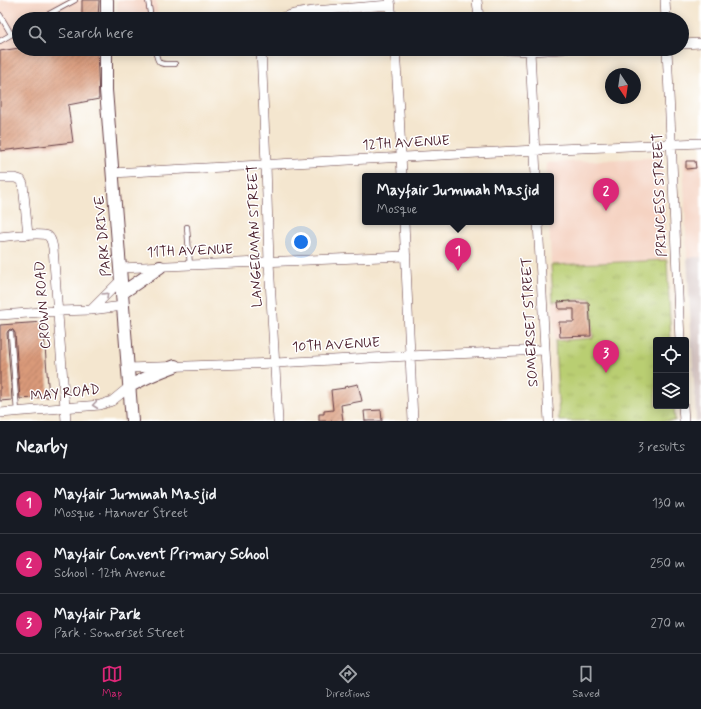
<!DOCTYPE html>
<meta charset="utf-8">
<style>
:root{--surface:#171b24;--page:#20242c;--text:#f1f3f6;--muted:#9ea1a6;--line:#363941;--accent:#db2777}
body{margin:0;font-family:Mynerve,sans-serif;background:var(--page);color:var(--text)}
.controls{position:absolute;right:12px;bottom:12px;display:grid;overflow:hidden;border-radius:4px;box-shadow:0 2px 10px #0003}
.controls button{width:36px;height:36px;display:grid;place-items:center;padding:0;border:0;border-bottom:1px solid var(--line);background:var(--surface);color:var(--text);font:20px sans-serif}
.compass{position:absolute;left:605px;top:68px;width:36px;height:36px;border-radius:50%;background:var(--surface);box-shadow:0 2px 10px #0003;rotate:167deg}
.you{position:absolute;left:301px;top:242px;width:14px;height:14px;margin:-10px;border:3px solid #fff;border-radius:50%;background:#1a73e8;box-shadow:0 0 0 6px #1a73e833}
.badge{display:grid;place-items:center;width:26px;height:26px;border-radius:50%;background:var(--accent);color:#fff;font-size:13px;font-weight:700}
.pin{position:absolute;translate:-50% -33px;filter:drop-shadow(0 1px 2px #0008)}
.pin::after{content:'';position:absolute;top:21px;width:14px;height:12px;background:inherit;clip-path:polygon(0 0,100% 0,50% 100%)}
.popup{position:absolute;left:362px;top:173px;width:192px;height:52px;box-sizing:border-box;display:grid;place-content:center;border-radius:4px;background:var(--surface);filter:drop-shadow(0 1px 3px #0005);font-size:13px;white-space:nowrap;color:var(--muted)}
.popup b{font-size:15px;color:var(--text)}
.popup::after{content:'';position:absolute;left:50%;top:100%;margin-left:-8px;border:8px solid transparent;border-top-color:var(--surface)}
.list{margin:0;padding:0;list-style:none}
h2{display:flex;justify-content:space-between;align-items:center;height:52px;margin:0;padding:0 16px;font-size:17px}
h2 small{font-size:13px;font-weight:400;color:var(--muted)}
.list li{display:grid;grid-template-columns:26px 1fr auto;gap:12px;align-items:center;box-sizing:border-box;height:60px;padding:0 16px;border-top:1px solid var(--line)}
.list b{display:block;font-size:15px;white-space:nowrap}
.list p{margin:0;font-size:13px;white-space:nowrap;color:var(--muted)}
.list em{font-size:13px;font-style:normal;color:var(--muted)}
.icon{flex:none;width:22px;height:22px;fill:none;stroke:currentColor;stroke-width:2;stroke-linecap:round;stroke-linejoin:round}
.map{position:relative;flex:none;width:701px;height:421px;overflow:hidden}
.search{position:absolute;background:var(--surface);box-shadow:0 2px 10px #0003;left:12px;right:12px;top:12px;height:44px;display:flex;align-items:center;gap:10px;box-sizing:border-box;padding:0 14px;border-radius:22px;color:var(--muted);font-size:15px}
.sheet{height:232px;background:var(--surface)}
nav{display:flex;justify-content:space-around;align-items:center;box-sizing:border-box;height:56px;border-top:1px solid var(--line);background:var(--surface);font-size:11px;color:var(--muted)}
nav a{display:grid;justify-items:center;gap:2px}
nav .on{color:var(--accent)}
.map>svg:first-child{display:block}
.built{fill:#f5d3c2}
.industrial{fill:#d1c0bd}
.grass{fill:url(#grass-tufts);stroke:#82764e}
.building{fill:url(#building-hatch)}
.lines{fill:none;stroke-linecap:round;stroke-linejoin:round}
.lane-casing{stroke:#643d44;stroke-width:6}
.street-casing{stroke:#643d44;stroke-width:10}
.secondary-casing{stroke:#643d44;stroke-width:14}
.lane{stroke:#fff;stroke-width:4.5}
.street{stroke:#fff;stroke-width:9}
.secondary{stroke:#fff;stroke-width:12}
.oneway{stroke:#ae9aa0}
.labels{text-anchor:middle;dominant-baseline:central;stroke-width:3;stroke-linejoin:round;paint-order:stroke}
.street-label{font-size:14px;fill:#4a1f2b;stroke:#fff}
</style>
<div class="map">
<svg width="701" height="421" viewBox="0 0 701 421">
<defs>
<pattern id="grass-tufts" width="24" height="20" patternUnits="userSpaceOnUse"><rect width="24" height="20" fill="#b9ce72"/><path d="M3 7l-1-3M5 7V3M7 7l1-3M15 17l-1-3M17 17v-4M19 17l1-3" fill="none" stroke="#a1b063"/></pattern>
<pattern id="building-hatch" width="6" height="6" patternUnits="userSpaceOnUse"><rect width="6" height="6" fill="#d99a79"/><path d="M-1 1l2-2M0 6l6-6M5 7l2-2" fill="none" stroke="#b27d63"/></pattern>
</defs>
<rect width="100%" height="100%" fill="#fff"/>
<filter id="ink" filterUnits="userSpaceOnUse"><feTurbulence type="fractalNoise" baseFrequency=".025" numOctaves="2"/><feDisplacementMap in="SourceGraphic" scale="8" xChannelSelector="R" yChannelSelector="G"/><feConvolveMatrix kernelMatrix="1 2 1 2 8 2 1 2 1" color-interpolation-filters="sRGB"/></filter>
<filter id="wash" filterUnits="userSpaceOnUse"><feTurbulence type="fractalNoise" baseFrequency=".012" numOctaves="4" result="noise"/><feDisplacementMap in="SourceGraphic" scale="16" xChannelSelector="R" yChannelSelector="G"/><feGaussianBlur stdDeviation="0.9" result="paint"/><feColorMatrix in="noise" values="0 0 0 0 0 0 0 0 0 0 0 0 0 0 0 0 0 1.4 0 .05"/><feComposite in="paint" operator="in"/></filter>
<g filter="url(#wash)">
<rect width="100%" height="100%" fill="#f4e6cf"/>
<path class="built" d="M0,0H99L98,19H19V49H97L99,99L70,106L75,144L0,153Z
M117,0H156L158,19H117Z
M701,155V257H687L683,156Z
M662,157L670,335L555,341L549,222H551V176H547L546,163Z"/>
<path class="industrial" d="M687,257H701V421H696Z"/>
<path class="grass" d="M667,260L671,340H656V406H674L675,421H559L555,341L593,338L591,299L553,301L551,265Z"/>
<g id="blocks">
<path class="building" d="M82,0H99L98,19H82Z
M19,48V49H97L99,99L68,105L73,142L0,151V51Z
M686,161H695L696,168L686,169Z
M570,301V302H577V303H589L591,336L560,337L559,322H574V309H559L558,302Z
M43,322L49,397L20,399L15,333L13,330L10,329L8,331L7,333L12,399V400L0,401V325Z
M358,384L362,401L341,405L343,421H319V414H324V411L333,410L331,390L345,388L344,387Z
M381,410L382,421H365L364,411Z"/>
</g>
</g>
<g filter="url(#ink)">
<use href="#blocks" fill-opacity="0" stroke="#643d44" stroke-width="1"/>
<g class="lines">
<g class="lane-casing">
<path id="lane" d="M148,0L151,19
M0,15L11,34
M40,19L75,0
M0,41L19,30
M155,49C158,66 159,64 175,64
M187,227L190,266
M11,333L17,412"/>
</g>
<g class="street-casing">
<path id="street" d="M390,0L392,19
M477,0L479,19
M665,0L666,19
M278,19L294,14L313,11L390,5
M682,44L701,43
M261,49L266,164L269,262L278,421
M395,49L399,111L402,176
M490,49L530,51L565,49
M667,49L680,340
M530,51L536,176
M112,173L535,150L701,143
M0,178H15L21,180L23,184L28,235
M404,222L413,421
M538,222L549,421
M0,237C9,236 42,232 48,236C52,239 52,244 53,248L66,421
M120,268L406,256
M91,310L121,280
M0,315L57,311L91,310L123,306
M128,368L275,363L409,356L545,350
M683,406L684,421
M0,413L100,405L112,401L129,387"/>
</g>
<g class="secondary-casing">
<path id="secondary" d="M107,0V19
M106,49V90L132,421
M122,293L160,267
M129,387C143,378 159,372 175,366"/>
</g>
<use href="#lane" class="lane"/>
<use href="#street" class="street"/>
<use href="#secondary" class="secondary"/>
</g>
<defs><path id="oneway-chevron" d="M-2-3.5L2.5 0L-2 3.5" fill="none" stroke-width="1.6" stroke-linecap="round" stroke-linejoin="round"/></defs>
<g class="oneway">
<use href="#oneway-chevron" transform="translate(106 295) rotate(-45)"/>
<use href="#oneway-chevron" transform="translate(95 405) rotate(173)"/>
</g>
</g>
<g class="labels">
<g class="street-label">
<text transform="translate(406 143) rotate(-3)">12TH AVENUE</text>
<text transform="translate(660 195) rotate(-92)">PRINCESS STREET</text>
<text transform="translate(103 236) rotate(-95)">PARK DRIVE</text>
<text transform="translate(255 236) rotate(-92)">LANGERMAN STREET</text>
<text transform="translate(190 251) rotate(-2)">11TH AVENUE</text>
<text transform="translate(43 305) rotate(-94)">CROWN ROAD</text>
<text transform="translate(530 322) rotate(-93)">SOMERSET STREET</text>
<text transform="translate(336 345) rotate(-3)">10TH AVENUE</text>
<text transform="translate(65 393) rotate(-6)">MAY ROAD</text>
</g>
</g>
</svg>
<div class="controls">
<button><svg class="icon" aria-label="locate" viewBox="0 0 24 24"><circle cx="12" cy="12" r="6"/><path d="M12 2v4M12 18v4M2 12h4M18 12h4"/></svg></button>
<button><svg class="icon" aria-label="layers" viewBox="0 0 24 24"><path d="M12 4l9 5-9 5-9-5zM3 14l9 5 9-5"/></svg></button>
</div>
<svg class="compass" viewBox="-18 -18 36 36"><path d="M0-13l5 13h-10z" fill="#e53935"/><path d="M0 13l5-13h-10z" fill="#9ea1a6"/></svg>
<div class="you"></div>
<div class="pin badge" style="left:458px;top:271px">1</div>
<div class="popup"><b>Mayfair Jummah Masjid</b>Mosque</div>
<div class="pin badge" style="left:606px;top:211px">2</div>
<div class="pin badge" style="left:606px;top:373px">3</div>
<div class="search"><svg class="icon" aria-label="search" viewBox="0 0 24 24"><circle cx="10" cy="10" r="6"/><path d="M15 15l6 6"/></svg>Search here</div>
</div>
<section class="sheet">
<h2>Nearby<small>3 results</small></h2>
<ul class="list">
<li><span class="badge">1</span><div><b>Mayfair Jummah Masjid</b><p>Mosque · Hanover Street</p></div><em>130 m</em></li>
<li><span class="badge">2</span><div><b>Mayfair Convent Primary School</b><p>School · 12th Avenue</p></div><em>250 m</em></li>
<li><span class="badge">3</span><div><b>Mayfair Park</b><p>Park · Somerset Street</p></div><em>270 m</em></li>
</ul>
</section>
<nav>
<a class="on"><svg class="icon" aria-label="map" viewBox="0 0 24 24"><path d="M3 6l6-2 6 2 6-2v14l-6 2-6-2-6 2zM9 4v14M15 6v14"/></svg>Map</a>
<a><svg class="icon" aria-label="directions" viewBox="0 0 24 24"><path d="M12 3l9 9-9 9-9-9zM9 14v-3h6M13 9l2 2-2 2"/></svg>Directions</a>
<a><svg class="icon" aria-label="saved" viewBox="0 0 24 24"><path d="M7 4h10v16l-5-4-5 4z"/></svg>Saved</a>
</nav>
